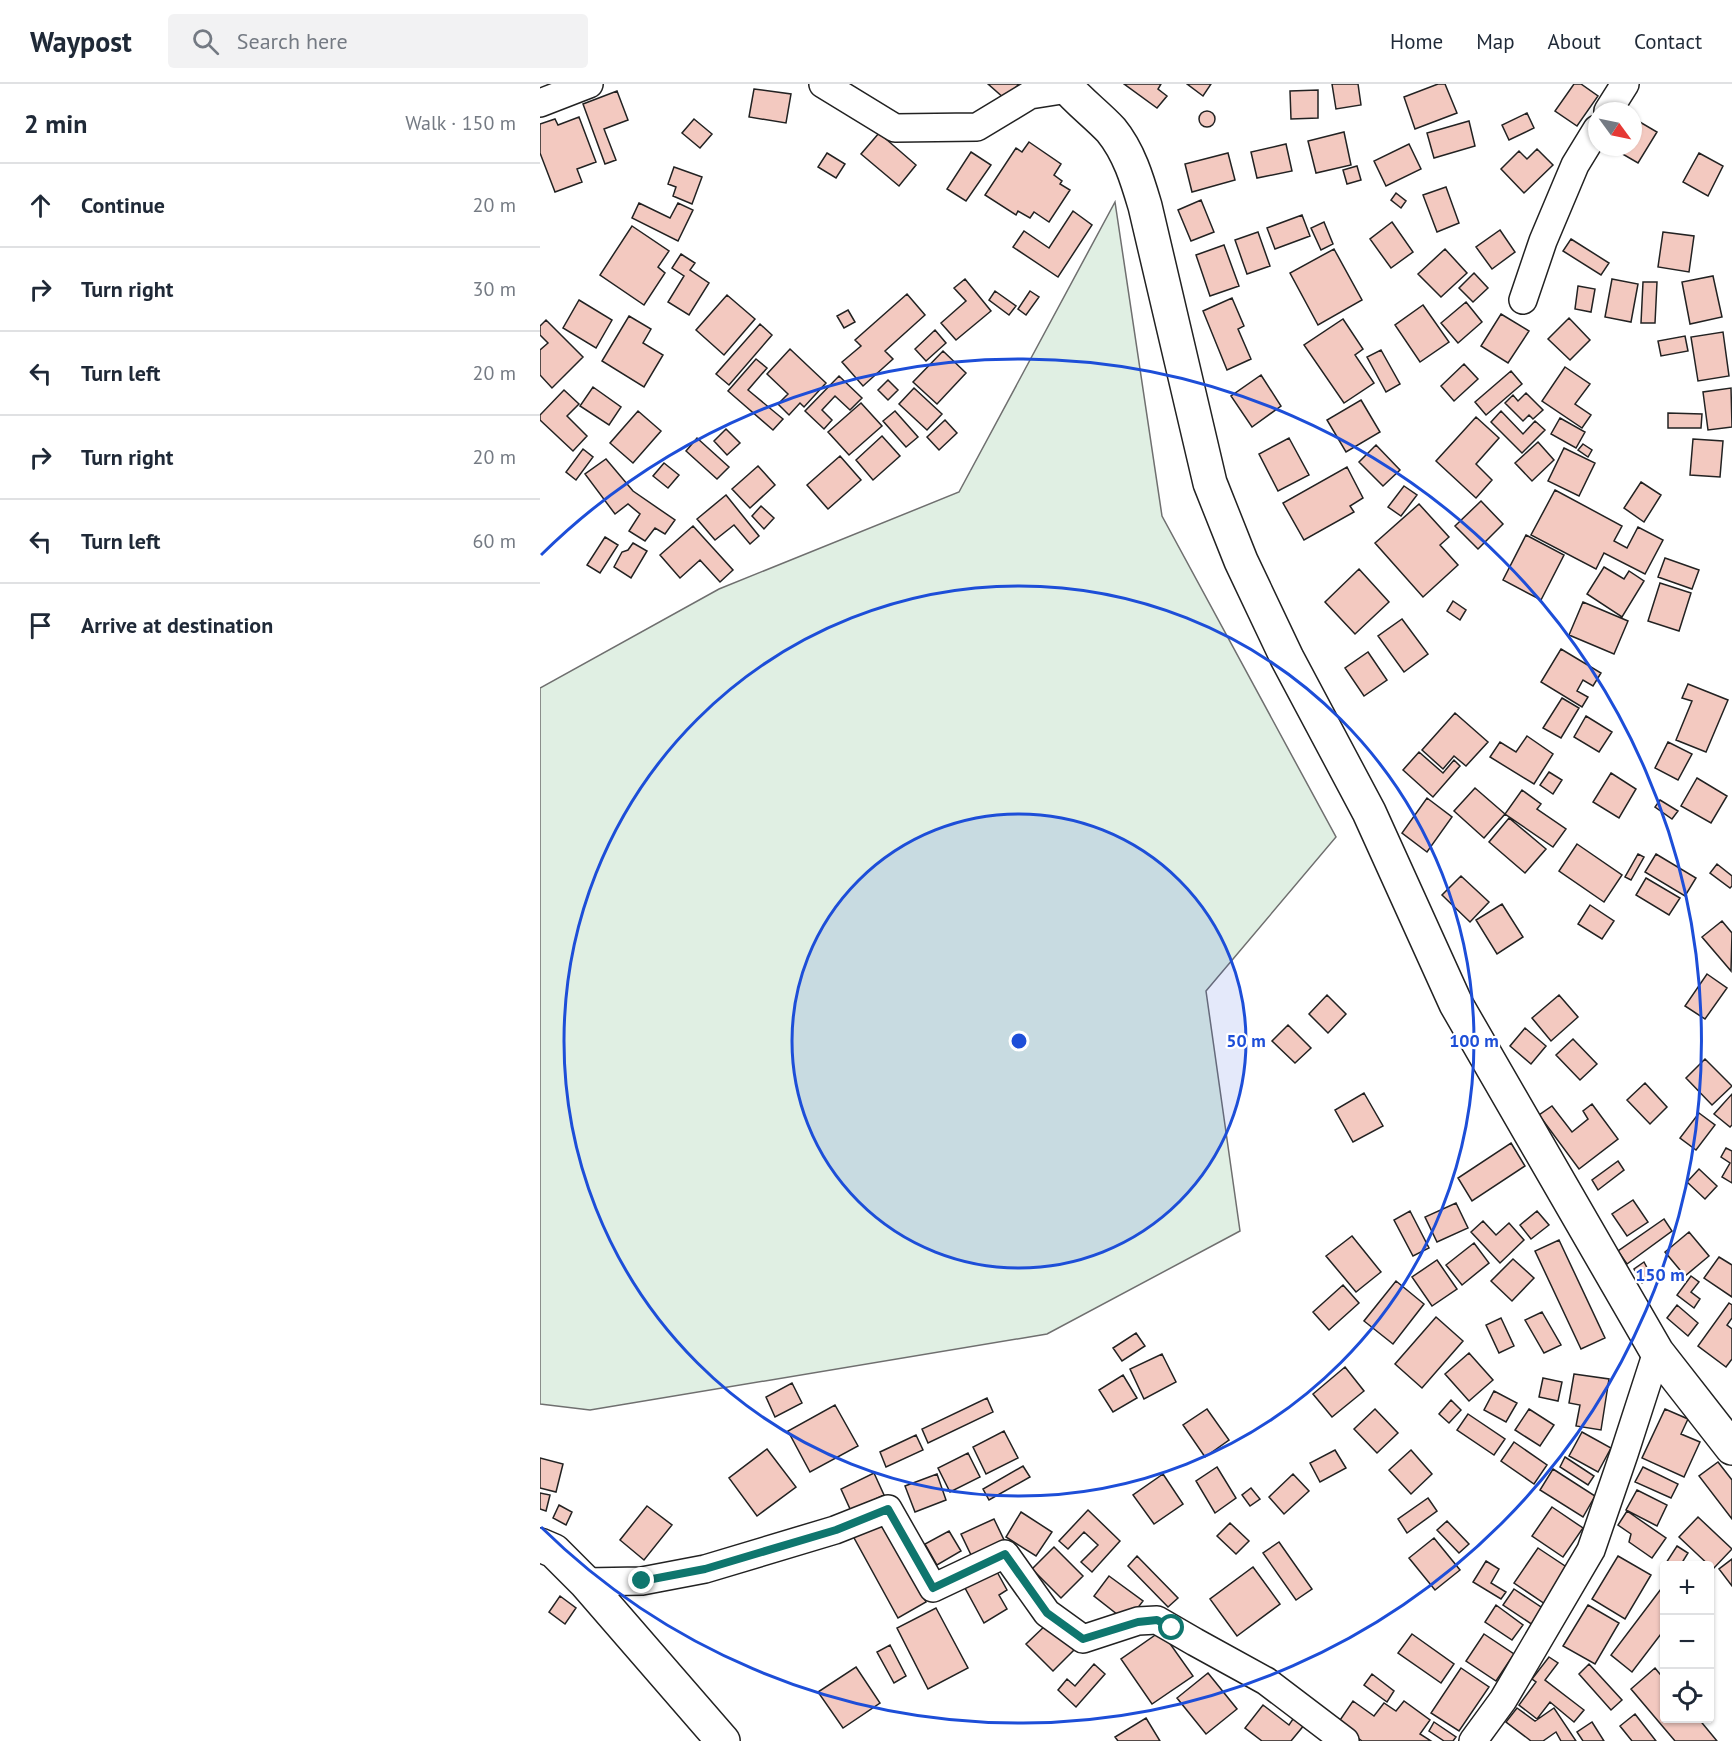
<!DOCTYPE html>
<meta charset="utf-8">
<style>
:root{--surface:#fff;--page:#f2f2f3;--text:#1f2937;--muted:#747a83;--line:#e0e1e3}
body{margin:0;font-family:"PT Sans",sans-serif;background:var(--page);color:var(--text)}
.controls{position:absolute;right:18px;bottom:18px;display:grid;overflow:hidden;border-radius:6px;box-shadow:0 2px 4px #0004}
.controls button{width:54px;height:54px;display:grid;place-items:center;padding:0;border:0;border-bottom:2px solid var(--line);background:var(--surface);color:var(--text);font:30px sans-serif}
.compass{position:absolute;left:1048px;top:18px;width:54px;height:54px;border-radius:50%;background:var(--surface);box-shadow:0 2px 4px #0004;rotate:123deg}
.stop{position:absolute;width:18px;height:18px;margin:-14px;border:4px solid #0f766e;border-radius:50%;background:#fff}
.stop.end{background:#0f766e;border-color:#fff;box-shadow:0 2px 6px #0008}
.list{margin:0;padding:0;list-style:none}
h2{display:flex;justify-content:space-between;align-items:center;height:78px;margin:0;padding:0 24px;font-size:26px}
h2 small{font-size:20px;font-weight:400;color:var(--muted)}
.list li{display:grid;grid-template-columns:39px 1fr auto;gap:18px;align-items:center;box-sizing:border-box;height:84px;padding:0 24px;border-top:2px solid var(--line)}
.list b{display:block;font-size:22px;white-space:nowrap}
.list em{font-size:20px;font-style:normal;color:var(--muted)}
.icon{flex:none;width:33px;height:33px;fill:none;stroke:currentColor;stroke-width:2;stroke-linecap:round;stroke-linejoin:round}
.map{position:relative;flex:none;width:1192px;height:1657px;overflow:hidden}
header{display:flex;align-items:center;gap:36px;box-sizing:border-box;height:84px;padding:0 30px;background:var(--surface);border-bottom:2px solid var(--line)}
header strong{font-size:28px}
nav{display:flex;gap:33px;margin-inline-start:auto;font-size:21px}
.search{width:420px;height:54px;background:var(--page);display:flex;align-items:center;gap:15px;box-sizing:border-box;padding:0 21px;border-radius:6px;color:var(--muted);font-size:22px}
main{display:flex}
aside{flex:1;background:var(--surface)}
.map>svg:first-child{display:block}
.green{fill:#e0efe3;stroke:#6f6f6f;stroke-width:1.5}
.building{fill:#f3c9c0;stroke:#222;stroke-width:1.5}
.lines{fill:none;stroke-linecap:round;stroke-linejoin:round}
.street-casing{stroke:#222;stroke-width:30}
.secondary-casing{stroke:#222;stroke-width:36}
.primary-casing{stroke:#222;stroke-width:36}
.street{stroke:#fff;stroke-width:27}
.secondary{stroke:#fff;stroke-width:33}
.primary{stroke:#fff;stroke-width:33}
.route{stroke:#0f766e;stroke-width:8}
.ring{fill:none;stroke:#1d4ed8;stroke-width:3}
.centre{fill:#1d4ed8;stroke:#fff;stroke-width:3}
.ring-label{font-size:18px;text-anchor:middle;font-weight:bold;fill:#1d4ed8;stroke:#fff;stroke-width:4.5;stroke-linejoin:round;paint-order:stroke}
</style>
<header>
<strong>Waypost</strong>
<div class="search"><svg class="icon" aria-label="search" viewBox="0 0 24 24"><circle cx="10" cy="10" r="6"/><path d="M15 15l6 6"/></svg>Search here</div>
<nav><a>Home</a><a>Map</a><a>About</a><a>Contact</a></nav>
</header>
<main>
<aside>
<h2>2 min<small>Walk · 150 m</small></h2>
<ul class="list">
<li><svg class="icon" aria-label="ahead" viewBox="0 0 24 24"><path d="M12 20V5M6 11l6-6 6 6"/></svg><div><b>Continue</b></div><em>20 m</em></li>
<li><svg class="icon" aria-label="right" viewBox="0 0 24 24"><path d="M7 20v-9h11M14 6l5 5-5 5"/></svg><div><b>Turn right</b></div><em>30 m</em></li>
<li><svg class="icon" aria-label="left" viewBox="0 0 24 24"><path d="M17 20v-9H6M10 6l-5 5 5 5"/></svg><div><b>Turn left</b></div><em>20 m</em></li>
<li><svg class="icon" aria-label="right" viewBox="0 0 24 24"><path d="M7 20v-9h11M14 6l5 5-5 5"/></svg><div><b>Turn right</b></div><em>20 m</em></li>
<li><svg class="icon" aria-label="left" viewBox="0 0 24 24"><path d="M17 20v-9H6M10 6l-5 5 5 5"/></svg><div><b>Turn left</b></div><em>60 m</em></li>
<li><svg class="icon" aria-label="arrive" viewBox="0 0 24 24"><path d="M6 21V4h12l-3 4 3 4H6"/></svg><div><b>Arrive at destination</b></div></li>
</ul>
</aside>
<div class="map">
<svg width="1192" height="1657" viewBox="0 0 1192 1657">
<rect width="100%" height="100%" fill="#fff"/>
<path class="green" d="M575,118L622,432L796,753L666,907L700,1147L507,1250L50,1326L0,1320V604L179,505L419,408Z"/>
<path class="building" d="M448,0H479L465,15Z
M584,0H621L618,5L627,12L617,24Z
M647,0H671L663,12Z
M792,0H818L821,21L796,25Z
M898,0H905L917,29L875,45L864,13Z
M1034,0H1041L1058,12L1037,42L1015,27Z
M214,5L251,10L246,39L209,33Z
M778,6V34L751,35L750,7Z
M77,7L88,36L64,45L76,76L65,80L43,20Z
M659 35a8 8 0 1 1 16 0a8 8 0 1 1-16 0Z
M987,29L994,44L969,56L962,41Z
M39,33L56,78L37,85L42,98L15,108L0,69V40L15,35L18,41Z
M1093,34L1117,48L1098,79L1074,65L1076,63H1093Z
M154,35L172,50L160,64L142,49Z
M929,37L935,62L894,74L887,49Z
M804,48L811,81L776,89L768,57Z
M339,49L376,81L359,102L321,70Z
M489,58L521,80L514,91L522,97L520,100L530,106L509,138L494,128L490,134L478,127L476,131L445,111L476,64L482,68Z
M746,60L752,87L717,94L711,68Z
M869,60L881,85L846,102L834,77Z
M997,65L1013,81L984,109L961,85L979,67L987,75Z
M431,68L451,81L426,117L407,105Z
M287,69L305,80L296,94L278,83Z
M688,69L695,96L652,108L645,80Z
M1159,69L1183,82L1168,112L1143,98Z
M817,82L821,96L807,100L803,86Z
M134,83L162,93L152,120L133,112L136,103L128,100Z
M906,103L919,139L897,148L883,111Z
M856,109L866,117L861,124L851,116Z
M661,116L674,148L651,157L638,126Z
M99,119L130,134L138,119L153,126L138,157L92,134Z
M533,127L552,141L518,193L473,163L484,147L509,164Z
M762,131L770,152L735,165L727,144Z
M784,138L793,160L781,166L771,144Z
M852,138L873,168L851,184L830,155Z
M92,142L129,167L118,183L125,189L104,221L60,191Z
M960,146L975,168L952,185L936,163Z
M718,148L730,182L707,190L695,156Z
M1123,148L1154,152L1149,188L1118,183Z
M1031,155L1069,179L1061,191L1023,167Z
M684,161L699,202L670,212L656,171Z
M794,165L822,216L778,241L750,189Z
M905,165L927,189L901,213L878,190Z
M141,170L155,179L150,186L169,199L149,231L128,218L144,192L132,184Z
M934,189L948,204L933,218L919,204Z
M1173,192L1182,233L1150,240L1142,198Z
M425,195L451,227L416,256L401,239L426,217L414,204Z
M1072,195L1098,200L1091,238L1065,233Z
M1103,198H1117L1115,239H1101Z
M1038,202L1055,205L1051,228L1035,225Z
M455,207L476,222L469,231L449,216Z
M490,207L499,213L486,231L478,225Z
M367,210L385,231L345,267L353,275L323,302L302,278L321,262L315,256Z
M187,211L215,235L184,271L156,246Z
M692,214L704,242L698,245L711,275L687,286L663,227Z
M39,216L72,236L56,264L23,244Z
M926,218L942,238L918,259L901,239Z
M883,221L909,258L880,278L855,241Z
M308,226L315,238L304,244L297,232Z
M961,230L989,247L968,279L941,262Z
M89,232L111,245L103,259L123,271L104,303L62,277Z
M1029,234L1050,256L1030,276L1008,255Z
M803,235L823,265L815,271L834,299L804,319L764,261Z
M6,236L43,273L12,304L0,291V266L8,259L0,251V242Z
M220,240L232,251L189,301L176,290Z
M395,246L406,259L386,277L375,265Z
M1183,248L1189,292L1158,297L1151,253Z
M1145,252L1148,267L1121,272L1118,257Z
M250,265L286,299L264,323L260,319L249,331L238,320L248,310L227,290Z
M841,266L860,300L846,308L827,273Z
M403,267L426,289L397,320L373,298Z
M216,275L227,284L208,306L243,335L233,346L188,307Z
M924,280L938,295L914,317L901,302Z
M1025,283L1050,300L1035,320L1051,331L1042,344L1002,317Z
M971,287L982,300L946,331L935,318Z
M721,291L741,322L712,343L691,312Z
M299,292L322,314L310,326L295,312L282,326L292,336L284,345L265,327Z
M348,296L358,306L348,316L338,306Z
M53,303L81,323L69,341L40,322Z
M374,304L402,330L387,346L359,320Z
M1191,304L1192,343L1168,346L1163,308Z
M24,306L39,320L27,332L47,352L33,367L0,336V331Z
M986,309L1003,326L993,335L989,331L983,337L965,319L973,311L978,317Z
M821,316L840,348L806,368L787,336Z
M321,319L342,342L309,371L288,348Z
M98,327L121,347L93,379L70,359Z
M355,327L378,353L366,363L343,337Z
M961,327L983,350L995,337L1005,346L982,369L951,338Z
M1128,329L1162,330L1161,344H1128Z
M936,333L959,354L936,380L952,396L936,414L896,377Z
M1020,334L1045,348L1036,364L1011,350Z
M405,336L417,349L399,366L387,353Z
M186,345L200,359L187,371L174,357Z
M342,352L360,372L333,396L316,376Z
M157,354L189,383L177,395L146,367Z
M749,354L769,391L738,407L719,370Z
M1153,355L1183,357L1180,393L1150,391Z
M998,358L1014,376L992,397L975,379Z
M1043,360L1052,366L1048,373L1038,366Z
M836,361L860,386L843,402L819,378Z
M1024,364L1055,379L1039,412L1008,397Z
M43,365L53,373L36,396L26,388Z
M300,372L321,396L288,425L267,401Z
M66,375L93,407L135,436L125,450L115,444L105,457L89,447L100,430L88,420L75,430L45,390Z
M124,379L139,391L128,404L113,392Z
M218,382L235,401L210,424L192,405Z
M807,383L823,414L810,422L814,428L764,456L743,419Z
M1101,398L1121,411L1104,438L1084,424Z
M864,402L877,411L861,432L848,423Z
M1015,406L1082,442L1074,457L1087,464L1098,443L1123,456L1105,490L1064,469L1056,485L991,451Z
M186,411L219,452L210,460L194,441L175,456L157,435Z
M941,417L963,440L938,465L915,442Z
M879,420L909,453L900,461L918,481L883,513L835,459Z
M221,422L234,434L224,445L212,432Z
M153,442L193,486L180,498L160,476L140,494L120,471Z
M986,451L1024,471L1001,516L963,496Z
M65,453L78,461L60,489L47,481Z
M93,459L107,467L91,494L74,483L82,468L88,466Z
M1125,474L1159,486L1152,505L1118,493Z
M1064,483L1084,495L1089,487L1104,497L1082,533L1047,510Z
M819,485L849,518L815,550L785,518Z
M1120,499L1151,509L1139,547L1108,537Z
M913,517L926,526L920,536L907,527Z
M1043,518L1088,537L1074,570L1029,551Z
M862,535L888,570L864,588L838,552Z
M1021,565L1061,589L1053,602L1043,596L1037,607L1048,613L1042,623L1001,598Z
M828,568L847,596L824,612L805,584Z
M1148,600L1188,616L1166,668L1136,656L1152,617L1142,614Z
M1022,614L1039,624L1021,654L1003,644Z
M915,629L948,658L926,682L914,672L903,685L882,666Z
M1046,632L1072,648L1059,668L1034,653Z
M987,652L1013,670L994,700L950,673L960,658L976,668Z
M1128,658L1152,670L1138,696L1115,684Z
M879,668L903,689L914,676L920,682L893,713L863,686Z
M1009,688L1022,696L1013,710L1000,701Z
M1071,689L1096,705L1079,734L1053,718Z
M1157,694L1187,712L1171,739L1141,722Z
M935,704L965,730L944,754L914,727Z
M982,706L1001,720L997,725L1026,745L1013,763L965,730Z
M887,714L912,733L887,768L862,749Z
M1120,716L1138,727L1132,735L1115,723Z
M969,734L1006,765L985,789L949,758Z
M1037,760L1082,791L1064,818L1019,787Z
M1098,770L1104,773L1091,796L1085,793Z
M1116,770L1156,794L1145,812L1105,788Z
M1177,780L1192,792V802L1190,804L1170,789Z
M921,792L949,818L930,838L902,811Z
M1106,794L1140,814L1129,831L1096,811Z
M962,820L983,853L957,870L936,836Z
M1050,821L1074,837L1062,855L1038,840Z
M1182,837L1192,849L1191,887L1162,853Z
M1167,890L1187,904L1165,935L1145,922Z
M787,911L806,930L788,949L769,930Z
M1019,911L1038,933L1011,957L992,934Z
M748,941L771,964L755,979L732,957Z
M985,944L1006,962L991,980L970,962Z
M1033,955L1057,980L1040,996L1016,971Z
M1165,975L1192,1002L1172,1021L1146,994Z
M1105,999L1127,1023L1110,1040L1087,1016Z
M824,1009L843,1042L813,1058L795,1026Z
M1192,1010V1041L1190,1043L1174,1030Z
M1052,1020L1078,1055L1039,1085L999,1031L1012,1022L1032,1048L1048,1035L1043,1027Z
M1159,1029L1175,1041L1156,1066L1140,1054Z
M971,1059L985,1082L932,1117L918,1094Z
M1186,1064L1192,1067V1099L1182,1093L1190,1079L1181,1073Z
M1078,1077L1084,1086L1058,1106L1052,1096Z
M1159,1085L1177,1102L1165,1115L1147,1098Z
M1093,1116L1108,1138L1087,1152L1072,1130Z
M916,1119L928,1144L897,1158L885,1133Z
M870,1127L889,1164L873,1172L854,1136Z
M997,1127L1009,1141L991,1155L980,1141Z
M1124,1135L1132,1147L1087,1180L1078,1167Z
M943,1137L956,1151L969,1139L984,1156L960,1179L931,1148Z
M1149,1148L1169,1172L1145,1192L1125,1168Z
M812,1152L841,1188L816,1208L786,1172Z
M1019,1156L1065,1254L1041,1265L995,1167Z
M934,1159L949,1179L922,1201L906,1181Z
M1179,1173L1192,1181V1213L1164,1194Z
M973,1175L994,1194L972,1217L951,1197Z
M897,1176L917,1205L892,1222L872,1193Z
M1104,1178L1112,1193L1102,1199L1094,1185Z
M1151,1192L1159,1198L1151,1208L1160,1215L1154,1224L1137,1211Z
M856,1197L884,1220L853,1260L824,1237Z
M803,1201L819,1219L789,1246L773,1228Z
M1189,1219L1192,1221V1234L1187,1241L1192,1245V1275L1186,1283L1158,1262Z
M1137,1221L1158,1239L1148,1252L1127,1234Z
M1002,1228L1021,1261L1004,1269L985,1236Z
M896,1233L923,1257L882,1304L855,1280Z
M961,1234L974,1262L959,1269L946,1241Z
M596,1249L605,1262L582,1277L573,1264Z
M929,1269L953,1296L929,1317L905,1290Z
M622,1270L636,1298L604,1315L590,1285Z
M805,1283L824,1307L792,1333L773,1310Z
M1034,1290L1069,1295L1061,1346L1036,1342L1040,1321L1029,1319Z
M583,1291L597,1314L573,1328L559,1306Z
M1003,1294L1022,1298L1018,1317L999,1313Z
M252,1299L262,1319L235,1333L226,1313Z
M954,1307L977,1319L966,1338L944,1326Z
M447,1314L453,1328L388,1359L382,1345Z
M911,1316L921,1326L909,1339L899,1330Z
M295,1321L318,1362L270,1388L248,1347Z
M667,1325L689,1356L665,1373L643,1341Z
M835,1325L858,1349L837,1369L814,1345Z
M989,1325L1014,1341L1000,1362L975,1346Z
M1125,1325L1148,1335L1141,1350L1160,1358L1144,1393L1102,1374Z
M928,1330L965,1355L954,1371L917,1346Z
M464,1347L478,1374L446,1390L433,1363Z
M1042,1348L1071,1364L1058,1388L1029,1372Z
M376,1351L383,1366L346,1383L340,1368Z
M974,1358L1007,1381L994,1400L961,1377Z
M227,1365L256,1403L217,1432L189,1394Z
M795,1366L806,1384L780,1398L770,1379Z
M871,1366L892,1390L871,1410L849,1386Z
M428,1369L440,1393L410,1408L398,1384Z
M1025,1373L1054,1392L1048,1401L1020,1383Z
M0,1374L23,1380L16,1408L0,1404Z
M1178,1378L1192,1396V1435L1159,1392Z
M483,1382L490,1393L449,1416L443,1405Z
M677,1383L696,1414L675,1429L656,1397Z
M1103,1383L1138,1400L1131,1414L1095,1398Z
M1013,1385L1055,1412L1043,1433L1000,1406Z
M334,1389L344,1411L311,1427L301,1405Z
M397,1390L406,1416L375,1428L365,1402Z
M623,1390L643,1420L614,1440L593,1411Z
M753,1390L769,1407L744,1430L729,1413Z
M711,1404L720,1415L710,1422L702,1411Z
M1097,1406L1127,1421L1117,1442L1086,1426Z
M0,1409L10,1411L6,1427L0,1425Z
M888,1414L897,1427L867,1449L858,1435Z
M19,1421L32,1428L26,1441L13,1434Z
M107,1422L132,1441L104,1476L80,1456Z
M1012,1423L1043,1444L1023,1473L992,1452Z
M548,1426L580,1457L552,1488L541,1478L558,1461L544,1448L528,1465L519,1457Z
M1087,1427L1126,1454L1112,1474L1089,1458L1091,1450L1078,1441Z
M481,1428L512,1448L496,1472L466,1453Z
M1158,1433L1192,1465L1173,1485L1139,1453Z
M454,1435L465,1458L432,1473L421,1450Z
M340,1436L386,1518L358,1534L313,1452Z
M907,1437L929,1460L919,1469L897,1446Z
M690,1439L709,1457L696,1470L677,1452Z
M409,1447L421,1467L397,1481L385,1460Z
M894,1454L920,1486L895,1506L869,1474Z
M739,1458L772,1505L756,1516L723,1469Z
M1137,1462L1148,1469L1143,1477L1150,1482H1130L1126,1479Z
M514,1463L543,1492L521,1514L492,1485Z
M998,1464L1031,1486L1008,1522L974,1499Z
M597,1472L638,1514L628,1523L588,1482Z
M1078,1472L1111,1491L1085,1535L1052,1515Z
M1192,1475V1502L1179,1485Z
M946,1477L959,1485L951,1499L966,1508L961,1515L933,1498Z
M713,1483L740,1520L697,1552L670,1515Z
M456,1486L467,1506L459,1511L467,1525L444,1539L425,1504Z
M569,1492L603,1517L587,1538L554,1512Z
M1124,1501V1546L1092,1588L1071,1571Z
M974,1505L1007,1527L996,1543L963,1521Z
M20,1512L36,1524L25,1540L9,1528Z
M956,1521L983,1541L972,1556L945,1538Z
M1048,1521L1079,1539L1055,1580L1023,1562Z
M396,1524L428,1584L388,1605L357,1544Z
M509,1538L535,1565L513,1587L486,1560Z
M621,1547L653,1592L612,1620L581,1575Z
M872,1550L914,1580L901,1599L858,1569Z
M944,1550L974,1570L956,1597L926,1577Z
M350,1561L366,1592L354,1599L337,1568Z
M1009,1573L1018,1579L1005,1596L1044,1626L1034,1638L1010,1618L997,1635L979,1621L996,1598L992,1595Z
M554,1580L565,1590L536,1623L518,1606L527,1595L535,1602Z
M1049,1580L1082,1616L1071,1626L1039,1590Z
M316,1583L340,1619L303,1644L278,1608Z
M921,1584L949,1603L919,1647L891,1629Z
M1115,1584L1124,1595V1634H1158L1177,1657H1135L1091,1605Z
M668,1589L697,1625L666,1650L637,1614Z
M832,1590L854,1607L847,1618L824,1601Z
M813,1617L834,1632L844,1619L856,1627L864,1617L890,1636L880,1650L891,1657H822L798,1639Z
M723,1621L749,1641L755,1632L765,1640L751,1657H722L705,1644Z
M977,1624L995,1637L1014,1624L1036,1657H1021L1016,1648L1003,1657H991L966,1638Z
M1095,1630L1116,1657H1092L1080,1642Z
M606,1634L620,1657H578L575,1653Z
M894,1638L916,1653L913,1657H904L889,1647Z
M1052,1638L1064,1657H1043L1037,1648Z"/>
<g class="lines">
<g class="street-casing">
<path id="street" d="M283,0L355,44L437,43L490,11L528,5
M0,19L49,0
M1068,27L1085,0
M983,216L1003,157L1035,81L1057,45
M45,1498L102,1497L165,1485L295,1446L348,1425L393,1504L465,1470L507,1529L543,1555L598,1537L617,1536L655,1558L726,1597L805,1657
M933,1657L963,1616L1051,1466L1084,1370L1117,1268"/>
</g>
<g class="secondary-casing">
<path id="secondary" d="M0,1461L14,1467L45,1498L183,1657"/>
</g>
<g class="primary-casing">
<path id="primary" d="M524,0C538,17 556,30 571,46C589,68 597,95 605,122L670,399L701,477L747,574L829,728L916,920L1117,1268L1192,1364"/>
</g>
<use href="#street" class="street"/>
<use href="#secondary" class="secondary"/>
<use href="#primary" class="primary"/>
</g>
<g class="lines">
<path class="route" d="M102,1497L165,1485L296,1446L348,1425L393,1504L465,1470L507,1529L543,1555L598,1538L617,1536L632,1544"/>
</g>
<circle cx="479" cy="957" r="227" fill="#1d4ed8" fill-opacity=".12"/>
<g class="ring">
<circle cx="479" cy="957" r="227"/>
<circle cx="479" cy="957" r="455"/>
<path d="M1 471A682 682 0 1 1 1 1443"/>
</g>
<circle cx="479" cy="957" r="9" class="centre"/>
<g class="ring-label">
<text x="706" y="963">50 m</text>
<text x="934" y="963">100 m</text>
<text x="1120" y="1197">150 m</text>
</g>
</svg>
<div class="controls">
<button>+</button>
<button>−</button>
<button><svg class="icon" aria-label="locate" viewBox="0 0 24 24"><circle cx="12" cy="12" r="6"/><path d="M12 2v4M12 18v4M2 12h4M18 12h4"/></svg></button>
</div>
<svg class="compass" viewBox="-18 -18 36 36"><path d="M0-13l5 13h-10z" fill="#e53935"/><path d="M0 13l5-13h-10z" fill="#747a83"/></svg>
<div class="stop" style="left:632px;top:1544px"></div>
<div class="stop end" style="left:102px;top:1497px"></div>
</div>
</main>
